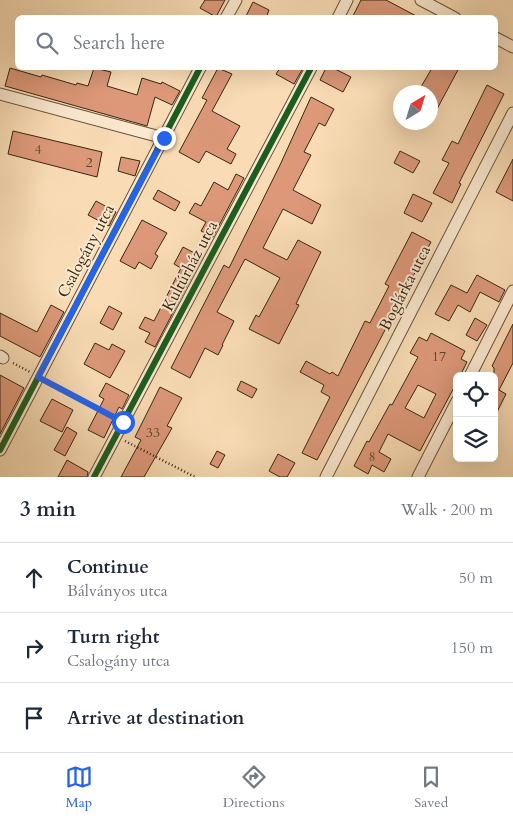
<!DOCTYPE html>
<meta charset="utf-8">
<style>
:root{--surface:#fff;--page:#f6f6f7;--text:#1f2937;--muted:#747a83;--line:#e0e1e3;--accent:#2563eb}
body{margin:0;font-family:Cardo,serif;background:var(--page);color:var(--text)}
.controls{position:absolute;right:15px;bottom:15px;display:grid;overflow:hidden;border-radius:8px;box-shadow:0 5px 20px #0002}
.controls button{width:45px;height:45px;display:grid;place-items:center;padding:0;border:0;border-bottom:1px solid var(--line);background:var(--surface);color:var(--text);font:25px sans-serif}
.compass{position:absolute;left:393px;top:85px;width:45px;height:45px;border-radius:50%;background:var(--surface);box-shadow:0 5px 20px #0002;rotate:38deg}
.stop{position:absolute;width:15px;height:15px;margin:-11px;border:4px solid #2563eb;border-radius:50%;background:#fff}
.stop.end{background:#2563eb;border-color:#fff;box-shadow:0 1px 5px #0008}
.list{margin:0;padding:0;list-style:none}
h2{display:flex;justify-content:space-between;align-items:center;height:65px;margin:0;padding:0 20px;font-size:21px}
h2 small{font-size:16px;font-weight:400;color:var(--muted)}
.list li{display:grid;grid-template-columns:32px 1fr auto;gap:15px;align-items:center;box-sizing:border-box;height:70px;padding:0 20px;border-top:1px solid var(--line)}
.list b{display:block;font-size:19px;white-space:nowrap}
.list p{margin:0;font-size:16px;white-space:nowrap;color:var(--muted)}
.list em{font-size:16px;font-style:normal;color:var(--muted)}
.icon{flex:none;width:28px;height:28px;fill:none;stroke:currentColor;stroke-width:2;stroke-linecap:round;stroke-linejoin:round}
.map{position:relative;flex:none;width:513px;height:477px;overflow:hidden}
.search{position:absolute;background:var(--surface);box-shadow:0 5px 20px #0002;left:15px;right:15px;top:15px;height:55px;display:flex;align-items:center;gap:12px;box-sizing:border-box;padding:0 18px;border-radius:8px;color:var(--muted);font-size:19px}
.sheet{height:275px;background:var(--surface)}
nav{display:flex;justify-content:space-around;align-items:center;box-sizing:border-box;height:70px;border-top:1px solid var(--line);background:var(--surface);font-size:14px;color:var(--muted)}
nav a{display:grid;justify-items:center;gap:2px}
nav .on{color:var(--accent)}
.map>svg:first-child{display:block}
.building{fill:#dc9879;stroke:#372711;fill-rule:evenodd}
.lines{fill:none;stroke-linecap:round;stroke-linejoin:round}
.street-casing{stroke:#68543a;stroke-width:13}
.path{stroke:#372711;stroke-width:2.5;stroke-dasharray:1 2.5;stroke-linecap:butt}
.street{stroke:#fbe8cf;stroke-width:11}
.cycleway-casing{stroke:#fbe8cf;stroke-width:9}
.cycleway{stroke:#1b5e20;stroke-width:6}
.route{stroke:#2563eb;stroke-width:6}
.labels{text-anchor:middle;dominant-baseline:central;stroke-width:4;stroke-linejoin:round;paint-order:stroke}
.number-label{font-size:14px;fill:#60432b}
.street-label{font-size:16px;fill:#372711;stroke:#fbe8cf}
</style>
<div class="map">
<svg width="513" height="477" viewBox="0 0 513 477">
<rect width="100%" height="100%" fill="#f9dcb5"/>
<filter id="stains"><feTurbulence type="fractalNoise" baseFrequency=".004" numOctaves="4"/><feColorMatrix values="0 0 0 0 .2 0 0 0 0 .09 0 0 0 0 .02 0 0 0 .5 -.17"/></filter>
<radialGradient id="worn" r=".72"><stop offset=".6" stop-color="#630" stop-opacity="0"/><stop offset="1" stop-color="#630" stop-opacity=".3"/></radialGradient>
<path class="building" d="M205,0H225L216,17L200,8Z
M361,0H386L420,18H352Z
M253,2L269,10L266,18H245Z
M10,68L41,77L42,75L76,85L77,83L88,86L94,68L111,72L107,86L137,95L142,78L161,84L162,82L180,91L172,105L155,97L147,126L5,86Z
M218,68L232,74L212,111L240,126L227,149L236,154L231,164L206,151L199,163L179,152L207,100L202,98Z
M280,68H303L294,84L276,74Z
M326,68H333L351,77L343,92L320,80Z
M432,68H459L430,122V92H418Z
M487,85L504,94L459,183L461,184L452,203L433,193L449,163L442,160L452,141L458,144Z
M311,97L334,109L325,126L319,123L304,152L311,155L293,190L321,205L312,224L283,209L263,248L287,260L298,240L321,252L296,304L299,305L279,344L249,329L256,315L259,317L280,278L245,259L217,312L234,321L222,345H223L218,355L205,348L190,378L171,368L224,265L229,268L280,165Z
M13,131L102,152L97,177L8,154Z
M400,151L420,161L413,173L394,163Z
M121,157L140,161L135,176L118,171Z
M513,159V201L496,192Z
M236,174L244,178L213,237L201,231L206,222L189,213L195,203L201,206L214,182L228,190Z
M158,190L180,202L175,211L153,199Z
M413,194L432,203L422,222L404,213Z
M96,201L116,212L109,226L88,215Z
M142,220L167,233L155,254L158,256L151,269L139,262L135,269L120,261Z
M412,232L431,242L317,460L302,453L330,397L321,392L324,385L300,372L306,361L330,374L332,372L338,376L365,321L370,323L389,286L385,284Z
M183,247L202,257L155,347L145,342L150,333L139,328L145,317L154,321L181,268L174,264Z
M477,275L505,290L499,302L480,292L470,312L458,305L449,321L435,314L451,285L467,293Z
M51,305L64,312L40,357L0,336V313L37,332Z
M109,306L122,313L113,330L100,323Z
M475,318L487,325L477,341L466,335Z
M513,324V363L499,390L506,394L494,418V368L492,366Z
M431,333L465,351L461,359L467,362L460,376H457V382L420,451L388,434L379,452L391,459L384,472L372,465L368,474L354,466L367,441L369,442L390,404L392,405L418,357L410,353L419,337L427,341ZM418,385L436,394L424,418L405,408Z
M95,343L109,350L112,344L125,351L110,378L84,364Z
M0,375L24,388L0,434Z
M241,381L257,389L252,398L237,390Z
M106,383L129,395L122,409L119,407L104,438L88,430L104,399L99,396Z
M160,387L182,398L167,426L172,428L144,477H121L141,440L135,437Z
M52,399L73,410L62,432L40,421Z
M67,427L77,433L65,456L54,450Z
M217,451L225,455L218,468L210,464Z
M278,454L295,463L287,477H280L269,471Z
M67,460L88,472L87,477H58Z"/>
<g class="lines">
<g class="street-casing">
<path id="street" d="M421,0L455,18
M226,18L236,0
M338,18L347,0
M496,38L513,47
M0,94L164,138
M0,356L3,358
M470,376L513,291
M0,450L200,68
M94,477L311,68
M326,477L513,113
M418,477L457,401"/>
</g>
<path class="path" d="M13,363L30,372
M48,382L114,417
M125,441L195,477"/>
<use href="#street" class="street"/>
<g class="cycleway-casing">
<path id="cycleway" d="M0,450L200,68
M94,477L311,68"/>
</g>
<use href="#cycleway" class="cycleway"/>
</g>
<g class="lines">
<path class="route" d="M123,422L38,377L164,138"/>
</g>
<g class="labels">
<g class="number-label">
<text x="38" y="149">4</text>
<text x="89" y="162">2</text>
<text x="439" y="356">17</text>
<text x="153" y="432">33</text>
<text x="372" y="456">8</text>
</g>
<g class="street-label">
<text transform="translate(86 251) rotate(-62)">Csalogány utca</text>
<text transform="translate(190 266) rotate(-62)">Kultúrház utca</text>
<text transform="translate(405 288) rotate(-63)">Boglárka utca</text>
</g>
</g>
<rect width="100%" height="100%" filter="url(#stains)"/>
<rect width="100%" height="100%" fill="url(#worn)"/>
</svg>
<div class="controls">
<button><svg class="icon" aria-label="locate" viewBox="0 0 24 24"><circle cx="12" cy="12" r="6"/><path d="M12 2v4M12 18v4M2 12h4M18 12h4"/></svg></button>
<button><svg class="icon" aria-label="layers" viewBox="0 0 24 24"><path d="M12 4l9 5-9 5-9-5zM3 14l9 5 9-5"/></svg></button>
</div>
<svg class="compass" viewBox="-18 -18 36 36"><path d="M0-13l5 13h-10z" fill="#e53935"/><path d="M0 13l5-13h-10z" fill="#747a83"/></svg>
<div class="stop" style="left:123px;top:422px"></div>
<div class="stop end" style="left:164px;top:138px"></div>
<div class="search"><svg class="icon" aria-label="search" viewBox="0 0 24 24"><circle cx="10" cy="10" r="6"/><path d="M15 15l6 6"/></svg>Search here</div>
</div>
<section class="sheet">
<h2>3 min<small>Walk · 200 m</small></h2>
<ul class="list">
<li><svg class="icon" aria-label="ahead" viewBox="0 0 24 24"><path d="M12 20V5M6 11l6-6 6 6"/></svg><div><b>Continue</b><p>Bálványos utca</p></div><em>50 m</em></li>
<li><svg class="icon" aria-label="right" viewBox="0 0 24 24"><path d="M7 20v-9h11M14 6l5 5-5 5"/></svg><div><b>Turn right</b><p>Csalogány utca</p></div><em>150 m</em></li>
<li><svg class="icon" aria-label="arrive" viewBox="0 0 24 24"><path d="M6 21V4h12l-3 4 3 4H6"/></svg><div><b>Arrive at destination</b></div></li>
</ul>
</section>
<nav>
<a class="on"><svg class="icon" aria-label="map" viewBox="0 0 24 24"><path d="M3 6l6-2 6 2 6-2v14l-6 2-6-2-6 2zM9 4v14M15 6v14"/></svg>Map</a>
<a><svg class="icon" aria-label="directions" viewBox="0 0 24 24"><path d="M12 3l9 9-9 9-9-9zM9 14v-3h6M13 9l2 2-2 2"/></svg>Directions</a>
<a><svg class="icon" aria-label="saved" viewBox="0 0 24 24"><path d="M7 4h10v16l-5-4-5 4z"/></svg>Saved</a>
</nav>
